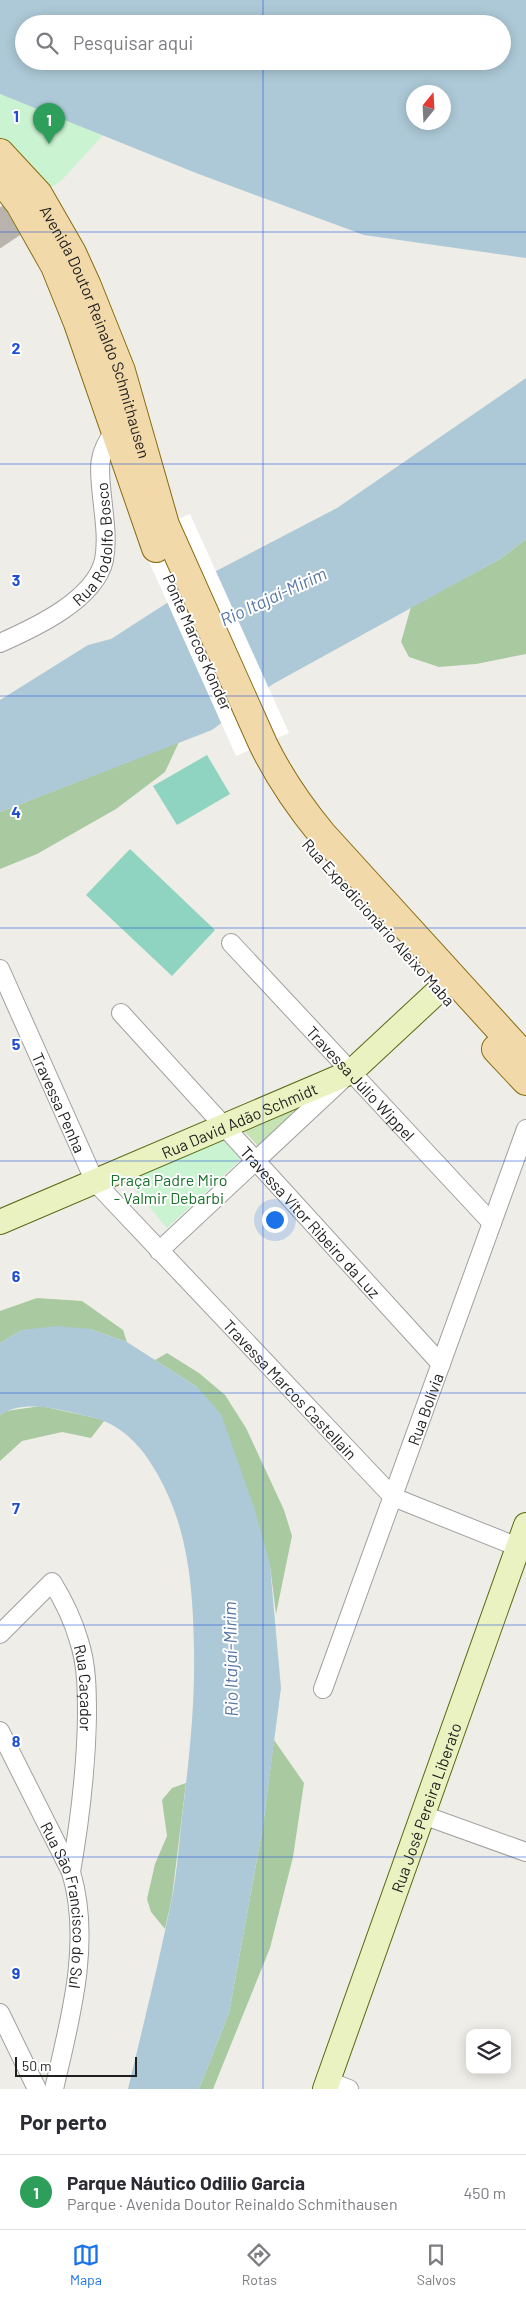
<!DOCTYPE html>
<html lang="pt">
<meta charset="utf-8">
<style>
:root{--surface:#fff;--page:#f2f2f3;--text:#2b2b33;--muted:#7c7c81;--line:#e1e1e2;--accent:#1a73e8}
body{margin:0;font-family:Barlow,sans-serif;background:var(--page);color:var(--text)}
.controls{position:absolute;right:15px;bottom:15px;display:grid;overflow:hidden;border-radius:10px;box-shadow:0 2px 12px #0003}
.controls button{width:45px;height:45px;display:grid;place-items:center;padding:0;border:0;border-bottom:1px solid var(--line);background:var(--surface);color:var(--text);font:25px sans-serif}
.compass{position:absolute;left:406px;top:85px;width:45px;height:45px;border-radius:50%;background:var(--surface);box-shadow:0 2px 12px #0003;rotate:18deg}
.scale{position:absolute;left:15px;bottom:12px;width:122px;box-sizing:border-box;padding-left:5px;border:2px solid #1f1f1f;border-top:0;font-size:14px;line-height:18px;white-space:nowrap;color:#1f1f1f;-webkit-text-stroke:4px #fff;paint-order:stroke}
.you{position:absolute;left:274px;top:1219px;width:18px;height:18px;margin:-12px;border:4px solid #fff;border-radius:50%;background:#1a73e8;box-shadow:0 0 0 8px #1a73e833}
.badge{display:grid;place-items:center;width:32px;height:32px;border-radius:50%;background:var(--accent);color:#fff;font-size:16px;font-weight:700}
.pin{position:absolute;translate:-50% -41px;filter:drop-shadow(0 1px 2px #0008)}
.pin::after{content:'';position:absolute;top:26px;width:18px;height:15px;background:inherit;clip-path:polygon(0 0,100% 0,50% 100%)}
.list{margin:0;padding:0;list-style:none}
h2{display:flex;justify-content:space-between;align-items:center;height:65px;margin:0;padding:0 20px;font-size:21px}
h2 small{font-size:16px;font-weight:400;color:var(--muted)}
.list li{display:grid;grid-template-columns:32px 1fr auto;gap:15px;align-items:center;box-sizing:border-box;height:75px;padding:0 20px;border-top:1px solid var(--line)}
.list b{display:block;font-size:19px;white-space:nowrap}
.list p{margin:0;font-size:16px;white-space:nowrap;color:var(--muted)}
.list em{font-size:16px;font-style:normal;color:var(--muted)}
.icon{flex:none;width:28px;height:28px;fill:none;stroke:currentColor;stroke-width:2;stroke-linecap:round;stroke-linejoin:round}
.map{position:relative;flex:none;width:526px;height:2089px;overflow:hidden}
.search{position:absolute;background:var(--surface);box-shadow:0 2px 12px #0003;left:15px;right:15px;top:15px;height:55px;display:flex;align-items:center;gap:12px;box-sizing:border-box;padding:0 18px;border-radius:28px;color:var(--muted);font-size:19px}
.sheet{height:140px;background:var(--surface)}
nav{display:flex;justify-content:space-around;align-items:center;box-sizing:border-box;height:70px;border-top:1px solid var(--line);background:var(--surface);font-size:14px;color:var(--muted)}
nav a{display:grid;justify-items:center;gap:2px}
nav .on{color:var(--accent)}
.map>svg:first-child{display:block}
.grass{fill:#c6e3b3}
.forest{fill:#a9c9a1}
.park{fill:#caf3d1}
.pitch{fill:#8fd4c0}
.water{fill:#adc9d7;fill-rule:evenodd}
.pier{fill:#fff}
.building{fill:#b8b3ad;stroke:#bfb6ab}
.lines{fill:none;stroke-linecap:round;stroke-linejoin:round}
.minor-casing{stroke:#a0a0a0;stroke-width:20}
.secondary-casing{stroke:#586a13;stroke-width:26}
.primary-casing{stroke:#886d12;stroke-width:30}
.minor{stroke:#fff;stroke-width:18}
.secondary{stroke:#ebf2c2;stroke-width:24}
.primary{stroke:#f1d9aa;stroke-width:28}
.grid{fill:none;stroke:#1d4ed8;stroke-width:1;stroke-opacity:0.55}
.labels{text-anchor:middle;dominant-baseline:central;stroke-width:4;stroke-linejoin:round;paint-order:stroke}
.street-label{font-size:16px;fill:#1f1f1f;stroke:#fff}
.park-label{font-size:16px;fill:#197129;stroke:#fff}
.water-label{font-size:18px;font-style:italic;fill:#5776a4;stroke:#fff}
.grid-label{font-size:16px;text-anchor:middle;font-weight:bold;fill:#1d4ed8;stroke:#fff;stroke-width:4;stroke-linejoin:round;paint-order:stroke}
</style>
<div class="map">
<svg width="526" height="2089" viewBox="0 0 526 2089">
<rect width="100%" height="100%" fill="#efede7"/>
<path class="grass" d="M318,1093L259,1147L240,1127Z"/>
<path class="forest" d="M526,539V654L476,664L439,667L409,657L401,642L411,607L500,559Z
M179,742L165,772L116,809L37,854L0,869V812Z
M37,1298L82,1301L123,1330L127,1342L90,1329L22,1330L0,1343V1311Z
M167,1353L199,1373L225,1395L246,1428L284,1510L292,1536L276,1614L270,1566L197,1387L155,1360Z
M41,1406L105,1420L91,1438L62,1432L22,1441L0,1461V1415L6,1411Z
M274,1740L304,1783L293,1857L270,1948L213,2089H199L229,2013L263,1826Z
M186,1783L172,1897L165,1929L151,1912L147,1899L155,1864L167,1836L162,1800L172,1788Z"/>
<path class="park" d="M0,94L103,135L61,181L47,190L0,140Z
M221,1134L242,1158L167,1228L125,1178Z"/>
<path class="pitch" d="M207,755L230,794L177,825L153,786Z
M130,849L215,930L172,976L86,895Z"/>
<path class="water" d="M0,0H526V258L364,235L196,173L0,94ZM24,24H502V61H24ZM414,92H444V122H414Z
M526,378V539L500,559L273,684L212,730L0,812V700L88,645L111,639L218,570L337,508Z
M57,1326L90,1329L127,1342L197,1387L221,1414L255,1510L270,1566L281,1688L263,1826L229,2013L199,2089H128C143,2026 159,1962 172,1898C177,1872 179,1844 182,1817C189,1761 195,1707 194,1650C193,1590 189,1531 159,1477C144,1449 123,1424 91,1417C64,1411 25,1398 0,1415V1343L22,1330Z"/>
<path class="pier" d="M190,514L289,733L236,756L138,537Z"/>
<path class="building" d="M3,206L21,234L0,248V208Z"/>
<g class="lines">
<g class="minor-casing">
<g id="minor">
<path id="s1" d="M0,643C34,628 95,600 104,560C108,539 104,517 102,496C99,469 97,454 114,432"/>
<path id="s2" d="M231,943L492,1223"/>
<path id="s3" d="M0,969L95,1182L393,1497L518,1547"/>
<path id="s4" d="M121,1013L441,1364"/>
<path d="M159,1251L341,1081"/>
<path id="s5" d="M0,1634L52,1582C64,1601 73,1620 79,1641C87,1665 87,1692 87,1717C86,1769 80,1820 71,1872"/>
<path id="s6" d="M323,1689L526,1129"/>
<path id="s7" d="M0,1731L71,1872C92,1942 70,2020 54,2089"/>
<path d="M423,1815L526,1852"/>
<path d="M0,2013L37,2089"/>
<path d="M328,2081L349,2089"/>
</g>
</g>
<g class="secondary-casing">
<g id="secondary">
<path id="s8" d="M0,1222L351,1072L452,978"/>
<path id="s9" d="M325,2089L526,1525"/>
</g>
</g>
<g class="primary-casing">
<g id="primary">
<path id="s10" d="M0,153L38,194L72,253L87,286L121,371L165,525L263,744C279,777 299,806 322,834L526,1058"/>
<path d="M0,178L20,204L55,266L78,323L156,548"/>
<path d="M496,1049L526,1081"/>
</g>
</g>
<use href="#minor" class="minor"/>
<use href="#secondary" class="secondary"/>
<use href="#primary" class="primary"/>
</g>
<path class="grid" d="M263,0V24M263,61V2089M0,232H526M0,464H526M0,696H526M0,928H526M0,1161H526M0,1393H526M0,1625H526M0,1857H526"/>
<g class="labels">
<g class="street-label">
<text stroke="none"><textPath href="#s10" startOffset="206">Avenida Doutor Reinaldo Schmithausen</textPath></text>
<text stroke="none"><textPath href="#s1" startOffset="150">Rua Rodolfo Bosco</textPath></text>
<text transform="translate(198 642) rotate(66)">Ponte Marcos Konder</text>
<text transform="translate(379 922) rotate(48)">Rua Expedicionário Aleixo Maba</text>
<text stroke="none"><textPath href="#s2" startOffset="191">Travessa Júlio Wippel</textPath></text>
<text stroke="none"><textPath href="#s3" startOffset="146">Travessa Penha</textPath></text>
<text stroke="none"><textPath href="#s8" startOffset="260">Rua David Adão Schmidt</textPath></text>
<text stroke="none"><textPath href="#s4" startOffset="282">Travessa Vítor Ribeiro da Luz</textPath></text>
<text stroke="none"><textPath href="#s3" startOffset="518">Travessa Marcos Castellain</textPath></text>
<text stroke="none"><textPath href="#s6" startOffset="298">Rua Bolívia</textPath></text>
<text stroke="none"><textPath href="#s5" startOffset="186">Rua Caçador</textPath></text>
<text stroke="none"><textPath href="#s9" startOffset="299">Rua José Pereira Liberato</textPath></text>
<text stroke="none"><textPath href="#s7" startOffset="189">Rua São Francisco do Sul</textPath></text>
</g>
<g class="park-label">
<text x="169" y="1179">Praça Padre Miro<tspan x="169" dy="18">- Valmir Debarbi</tspan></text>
</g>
<g class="water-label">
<text transform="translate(273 596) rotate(-25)">Rio Itajaí-Mirim</text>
<text transform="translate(230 1659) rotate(-91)">Rio Itajaí-Mirim</text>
</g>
</g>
<g class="grid-label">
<text x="16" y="122">1</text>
<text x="16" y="354">2</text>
<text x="16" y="586">3</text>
<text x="16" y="818">4</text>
<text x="16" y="1050">5</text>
<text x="16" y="1282">6</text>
<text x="16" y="1514">7</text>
<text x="16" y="1747">8</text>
<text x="16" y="1979">9</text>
</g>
</svg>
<div class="controls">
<button><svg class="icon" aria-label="layers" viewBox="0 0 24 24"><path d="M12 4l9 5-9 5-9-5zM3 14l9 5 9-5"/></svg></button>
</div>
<svg class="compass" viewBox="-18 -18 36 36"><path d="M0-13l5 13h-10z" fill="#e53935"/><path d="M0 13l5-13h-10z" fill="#7c7c81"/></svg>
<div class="scale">50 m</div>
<div class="you"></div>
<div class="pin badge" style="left:49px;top:144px;background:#2e9e5b">1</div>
<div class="search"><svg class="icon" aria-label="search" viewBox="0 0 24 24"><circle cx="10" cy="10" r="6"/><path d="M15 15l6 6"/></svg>Pesquisar aqui</div>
</div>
<section class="sheet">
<h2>Por perto<small></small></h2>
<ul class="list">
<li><span class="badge" style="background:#2e9e5b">1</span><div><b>Parque Náutico Odilio Garcia</b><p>Parque · Avenida Doutor Reinaldo Schmithausen</p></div><em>450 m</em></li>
</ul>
</section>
<nav>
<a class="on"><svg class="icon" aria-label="map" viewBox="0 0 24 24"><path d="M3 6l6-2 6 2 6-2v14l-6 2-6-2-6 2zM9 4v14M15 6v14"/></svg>Mapa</a>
<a><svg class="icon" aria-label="directions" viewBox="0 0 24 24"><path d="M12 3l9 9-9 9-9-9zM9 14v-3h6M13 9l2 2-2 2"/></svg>Rotas</a>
<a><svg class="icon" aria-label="saved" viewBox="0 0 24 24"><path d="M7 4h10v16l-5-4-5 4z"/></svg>Salvos</a>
</nav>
